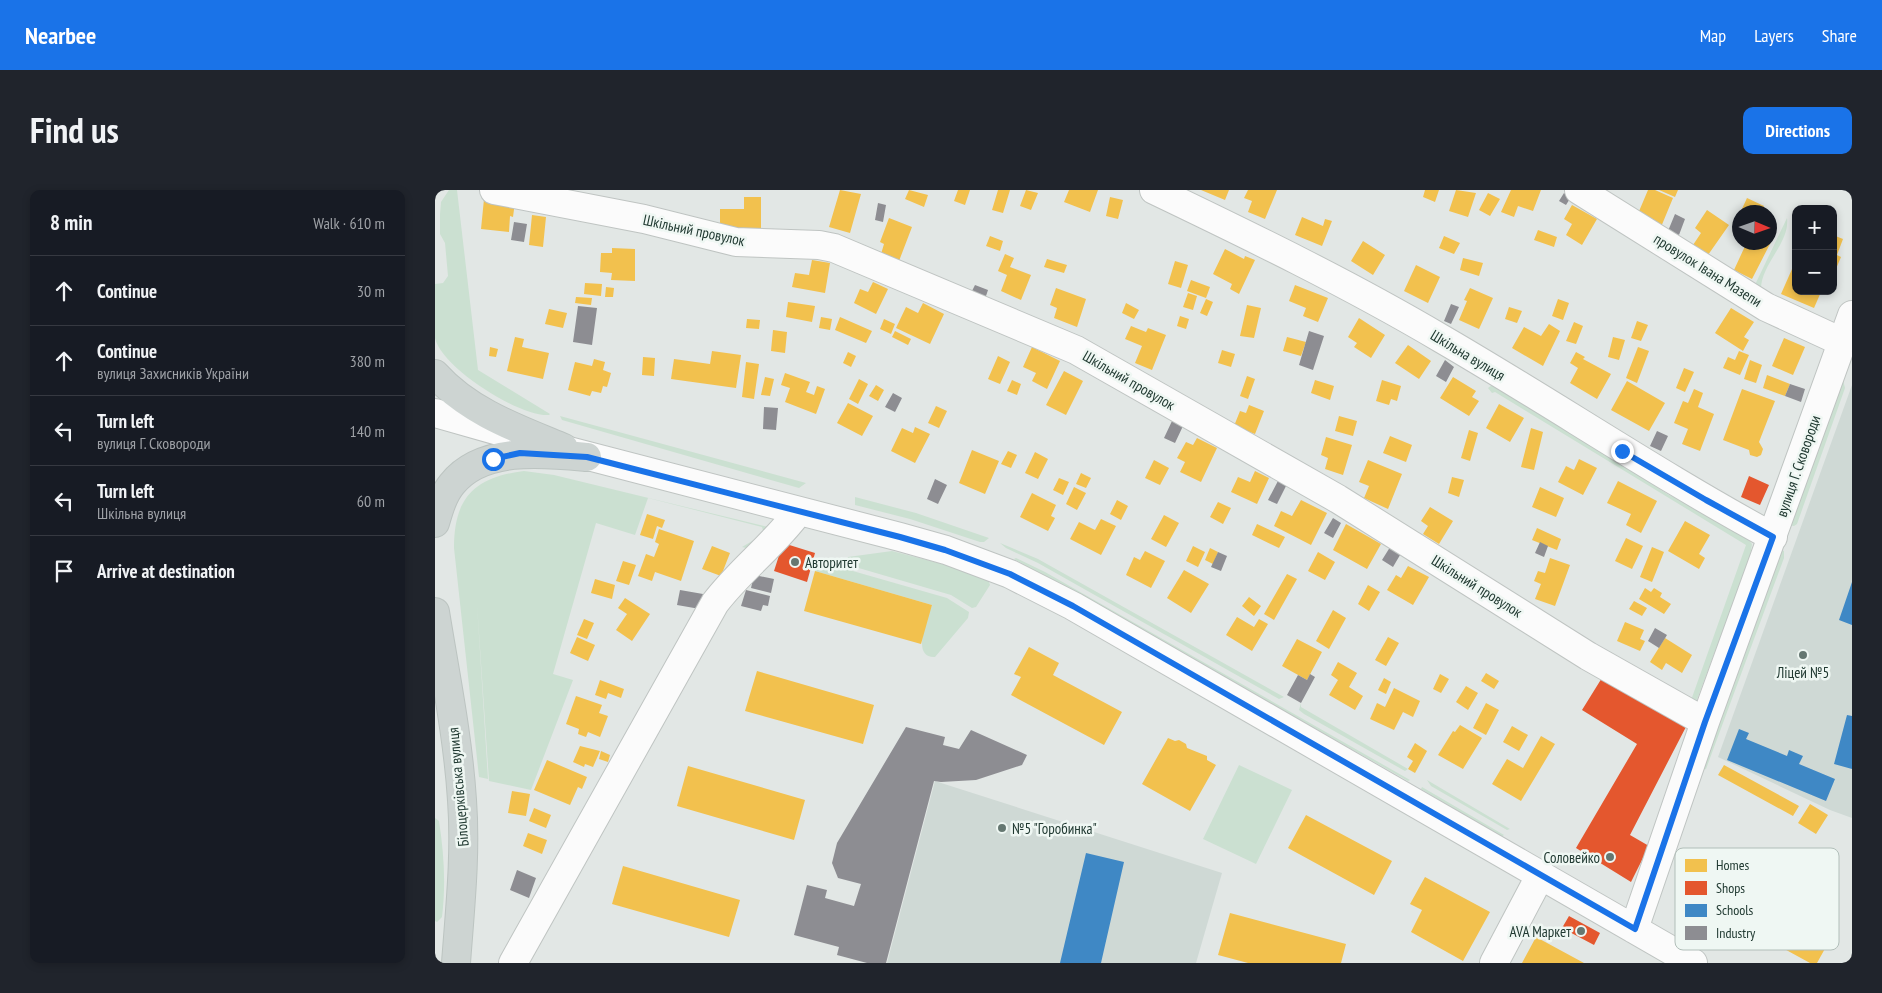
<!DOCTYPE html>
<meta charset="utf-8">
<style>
:root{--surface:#171b24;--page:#20242c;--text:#f1f3f6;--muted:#9ea1a6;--line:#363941;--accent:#1a73e8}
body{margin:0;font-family:"PT Sans Narrow",sans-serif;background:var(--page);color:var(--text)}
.controls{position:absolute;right:15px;top:15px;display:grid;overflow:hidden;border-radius:10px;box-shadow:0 2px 8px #0003}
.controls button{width:45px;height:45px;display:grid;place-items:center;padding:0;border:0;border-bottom:1px solid var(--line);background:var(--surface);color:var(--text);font:25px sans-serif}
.compass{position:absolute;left:1297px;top:15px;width:45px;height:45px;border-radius:50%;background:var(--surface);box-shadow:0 2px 8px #0003;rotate:92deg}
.stop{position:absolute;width:15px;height:15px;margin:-11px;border:4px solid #1a73e8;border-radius:50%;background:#fff}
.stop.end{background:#1a73e8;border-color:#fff;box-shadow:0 1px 5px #0008}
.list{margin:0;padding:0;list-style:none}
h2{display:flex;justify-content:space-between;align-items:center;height:65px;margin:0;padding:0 20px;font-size:21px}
h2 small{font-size:16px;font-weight:400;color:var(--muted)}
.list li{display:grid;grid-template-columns:32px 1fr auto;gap:15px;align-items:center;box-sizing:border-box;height:70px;padding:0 20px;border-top:1px solid var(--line)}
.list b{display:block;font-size:19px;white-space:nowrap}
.list p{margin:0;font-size:16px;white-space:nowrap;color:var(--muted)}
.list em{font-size:16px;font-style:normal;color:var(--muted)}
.icon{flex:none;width:28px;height:28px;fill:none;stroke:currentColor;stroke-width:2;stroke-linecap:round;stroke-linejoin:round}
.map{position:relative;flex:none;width:1417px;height:773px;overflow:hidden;border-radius:10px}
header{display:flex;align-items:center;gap:30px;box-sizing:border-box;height:70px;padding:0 25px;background:var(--accent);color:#fff}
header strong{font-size:24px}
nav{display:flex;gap:28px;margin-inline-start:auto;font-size:18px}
.intro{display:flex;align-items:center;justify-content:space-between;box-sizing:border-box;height:120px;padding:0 30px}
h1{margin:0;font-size:35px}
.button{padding:12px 22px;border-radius:10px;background:var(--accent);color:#fff;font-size:18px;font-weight:700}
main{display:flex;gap:30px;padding:0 30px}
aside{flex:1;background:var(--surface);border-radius:10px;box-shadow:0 2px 8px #0003}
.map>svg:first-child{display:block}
.built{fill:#cfd9d5}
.green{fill:#cbe0d1}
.homes{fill:#f2c14e}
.shops{fill:#e4572e}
.schools{fill:#3f88c5}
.industry{fill:#8d8d92}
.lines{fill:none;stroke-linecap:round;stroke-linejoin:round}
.minor-casing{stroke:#bfc4c2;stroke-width:30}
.major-casing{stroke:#bcc4c1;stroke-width:30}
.minor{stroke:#fbfbfb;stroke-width:28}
.major{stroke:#cdd4d2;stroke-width:28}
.route{stroke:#1a73e8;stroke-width:6}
.poi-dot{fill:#657771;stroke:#eff7f3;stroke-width:2}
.labels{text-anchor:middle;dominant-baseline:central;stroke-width:5;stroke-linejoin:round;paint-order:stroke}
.street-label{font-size:15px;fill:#213a32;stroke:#eff7f3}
.poi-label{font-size:15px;fill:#213a32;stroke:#eff7f3;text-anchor:start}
.key{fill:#eff7f3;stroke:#b1beb9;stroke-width:1}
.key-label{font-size:14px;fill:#213a32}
</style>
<header>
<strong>Nearbee</strong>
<nav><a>Map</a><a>Layers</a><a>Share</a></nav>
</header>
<div class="intro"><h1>Find us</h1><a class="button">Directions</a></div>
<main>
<aside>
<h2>8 min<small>Walk · 610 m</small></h2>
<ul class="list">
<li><svg class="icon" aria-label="ahead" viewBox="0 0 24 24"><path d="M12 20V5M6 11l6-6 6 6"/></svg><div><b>Continue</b></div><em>30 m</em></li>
<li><svg class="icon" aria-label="ahead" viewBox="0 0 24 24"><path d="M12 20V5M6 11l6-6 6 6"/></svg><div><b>Continue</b><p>вулиця Захисників України</p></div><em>380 m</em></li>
<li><svg class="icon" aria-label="left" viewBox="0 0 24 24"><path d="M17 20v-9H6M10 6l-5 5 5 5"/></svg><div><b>Turn left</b><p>вулиця Г. Сковороди</p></div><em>140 m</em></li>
<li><svg class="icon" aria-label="left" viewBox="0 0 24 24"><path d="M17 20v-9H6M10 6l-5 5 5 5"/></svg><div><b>Turn left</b><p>Шкільна вулиця</p></div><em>60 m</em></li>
<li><svg class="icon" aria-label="arrive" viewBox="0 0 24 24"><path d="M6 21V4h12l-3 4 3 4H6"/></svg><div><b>Arrive at destination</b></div></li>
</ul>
</aside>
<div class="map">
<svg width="1417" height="773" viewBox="0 0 1417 773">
<rect width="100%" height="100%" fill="#e2e7e5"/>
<path class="built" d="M1417,195V628L1395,620L1283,567Z
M500,591L787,683L761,773H452Z"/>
<path class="green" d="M14,0H22L43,180L115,224L114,225C84,227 6,177 0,148C0,131 0,110 0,94L8,93L13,86L10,53L5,44V24L6,12Z
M1352,28C1355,53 1326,74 1326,99H1318Z
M1408,190L1410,198L1362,334L1359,336L1353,335Z
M1057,195H1064L1234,305L1260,316L1313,349L1317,354L1315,367L1260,515L1254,516L1311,355L1060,202L1057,203L1053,198Z
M125,226L371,293L364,298L127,230Z
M89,281L119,285L337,338L315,359L307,357L329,344L327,337L213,308L200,345L161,333L118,484L138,490L96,600L54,591L42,414L53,589L44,587L19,358C19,308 39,287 89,281Z
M420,307L481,323L554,348L549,352H545L475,329L420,315Z
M565,353L603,369L849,507L844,509L603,373L571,358Z
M1344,359L1349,361V368L1271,579L1267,580Z
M457,361L515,376L553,389L555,395L541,417L537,418L516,405L410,374L413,367Z
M581,368L610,382L975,590L973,591L579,369Z
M383,371L512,408L534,422L533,428L500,467C475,468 493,428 497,415L380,381Z
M866,513V517L973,579L970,581L869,524L864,520Z
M804,575L857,600L821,674L768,649Z
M992,590L1075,639L1072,640L996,596Z
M987,597L1069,645L1066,647L986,599Z
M0,628L4,631C9,663 11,695 7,727L2,732L0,731Z"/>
<path class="homes" d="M405,0L426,4L415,43L394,37Z
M474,0L493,5L489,17L470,9Z
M523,0H535L530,15L519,11Z
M563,0H575L568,23L557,20Z
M591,0L603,3L596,20L585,16Z
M634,0H663L655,22L629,12Z
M766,0H794L790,10Z
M813,0H842L830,29L813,22L817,11L809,8Z
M990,0H1004L1000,12L988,7Z
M1021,0L1041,3L1033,27L1014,21Z
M1076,0H1106L1098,21L1083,16L1079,27L1066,22Z
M1213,0H1220L1238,8L1226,37L1202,26Z
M1224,0H1243L1240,7Z
M1053,3L1065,9L1055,26L1044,20Z
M309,7H326V38H285V19H309Z
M675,7L688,10L683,29L671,26Z
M1312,8L1329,16L1326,22L1306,21Z
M49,9L80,12L78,27L75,26L74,42L46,39Z
M1137,15L1162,29L1147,55L1131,45L1137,34L1129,29Z
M1272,20L1294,35L1273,65L1258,55L1266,43L1260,38Z
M97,25L111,27L108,57L94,55Z
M867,27L888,36L890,29L897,31L887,56L860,45Z
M454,28L477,37L464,71L446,64L449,54L445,52Z
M1103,40L1122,47L1119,57L1099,50Z
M1398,45L1408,49L1402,65L1406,67L1398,86Z
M555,46L568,51L565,61L551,56Z
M1009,46L1025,53L1019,64L1004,58Z
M1334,49L1337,50L1317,89L1299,80L1311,54L1308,52H1334Z
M928,51L950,65L938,85L916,71Z
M177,58L200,59V91L176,90L177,83L165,82L166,63H177Z
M790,59L809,69L810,66L820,70L804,104L795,99L797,94L778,84Z
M570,64L579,68L575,77L596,85L586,110L566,101L572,85L563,81Z
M1028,68L1048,73L1044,86L1025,80Z
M612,69L632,75L629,83L609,77Z
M377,70L395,73L390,103L357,97L360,83L374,85Z
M1361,70V101H1392L1391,104L1386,102L1379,118L1346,104Z
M740,71L753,75L746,98L733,94Z
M981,75L1005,87L993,113L969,101Z
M756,90L775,97L771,108L752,101Z
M438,92L453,99L441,124L419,113L425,99L433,102Z
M150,93L167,94L166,106L149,104Z
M860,95L893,108L883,132L868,126L871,118L854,111Z
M171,97L179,98L178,107H170Z
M621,98L651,109L642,137L619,128L622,118L615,115Z
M1035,98L1058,108L1044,139L1024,130L1032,111L1029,110Z
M753,103L762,106L758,120L748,117Z
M141,107L157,108L156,115L140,113Z
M771,109L778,112L772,126L765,123Z
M1123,109L1134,113L1128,130L1117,126Z
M353,112L380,116L377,132L351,127Z
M488,113L509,124L495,154L461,138L471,117L483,123Z
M691,113L704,120L699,129L687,123Z
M812,115L826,118L819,148L805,146Z
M1074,117L1087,121L1082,133L1070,129Z
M1296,118L1319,132L1309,147L1314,150L1308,161L1280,143Z
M114,119L132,123L128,138L110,134Z
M745,126L754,129L751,139L742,136Z
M386,127L397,129L395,140L384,138Z
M405,127L437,141L431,153L400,140Z
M924,128L950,145L936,168L919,157L922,153L913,147Z
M312,129L325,130L324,139L311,138Z
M449,129L460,134L456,144L445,139Z
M1202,131L1213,135L1206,151L1196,148Z
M1139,132L1148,136L1141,154L1131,151Z
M1114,134L1125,141L1108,176L1077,158L1089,137L1106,146Z
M696,136L711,142L713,138L731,145L717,180L700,173L707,156L690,149Z
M338,140L352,142L350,163L336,161Z
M460,141L476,149L473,155L457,147Z
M80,147L89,149L87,157L114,163L108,189L72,181Z
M852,147L871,152L866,166L848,161Z
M1178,147L1190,150L1184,170L1173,167Z
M1349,148L1370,157L1358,185L1337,176Z
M973,155L996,171L984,189L960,173Z
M55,157L63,159L61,167L54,166Z
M597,157L625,171L612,199L597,191L601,183L588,177Z
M1203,157L1214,161L1202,193L1191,188Z
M787,160L800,164L796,177L783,173Z
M277,161L306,165L301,198L236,189L239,169L275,174Z
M1304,161L1314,165L1305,185L1288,178L1293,167L1300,170Z
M413,162L421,166L416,177L408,173Z
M1141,162L1150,167L1148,169L1176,184L1162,209L1135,193L1143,178L1135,173Z
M563,166L575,172L565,194L553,189Z
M208,167L220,168L219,186L207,185Z
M159,169L170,172L168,180L176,183L172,197L168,196L166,203L157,201L155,206L133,200L140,172L157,176Z
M1315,170L1327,175L1321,193L1309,189Z
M311,172L324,174L319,209L307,207Z
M1249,178L1259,182L1250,202L1241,198Z
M629,181L648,191L631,225L611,215Z
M350,183L375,192L371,202L379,205L382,196L390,199L381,224L350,212L355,198L346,195Z
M1332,185L1355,194L1350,206L1328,198Z
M812,186L820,189L813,209L805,206Z
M330,187L339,189L335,206L326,205Z
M1018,187L1041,201L1037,207L1044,211L1034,226L1005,208Z
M424,189L433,194L423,214L414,209Z
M577,190L586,194L582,205L572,201Z
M880,190L899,196L895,210L876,203Z
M947,190L966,196L962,211L956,209L954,215L941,211Z
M1192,191L1230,213L1214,241L1176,220Z
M441,195L449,200L443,211L434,206Z
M1259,199L1268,203L1263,217L1279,224L1265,261L1247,254L1253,239L1239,233L1248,211L1253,213Z
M1307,199L1340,211L1324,252L1328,259L1326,265L1322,267L1315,265L1314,260L1288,250Z
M413,213L438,226L427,246L402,233Z
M1064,214L1089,228L1075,252L1051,238Z
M814,215L829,221L820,244L799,236L805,221L811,223Z
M501,216L512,221L504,238L493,233Z
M904,226L922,231L918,246L900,241Z
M480,237L495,244L480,273L456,261L467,238L478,243Z
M1096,238L1108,242L1099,280L1086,277Z
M1034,240L1043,243L1035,271L1026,268Z
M955,246L977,255L971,272L948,263Z
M891,247L917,255L908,285L890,279L893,268L886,265Z
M762,248L782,258L766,292L745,282L750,272L742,268L751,252L758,255Z
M537,260L564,271L550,304L524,293Z
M573,261L582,265L576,278L566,274Z
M600,262L613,269L603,289L590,283Z
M1144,269L1162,278L1148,305L1123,292L1131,276L1139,280Z
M719,270L734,278L725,295L710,288Z
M933,270L967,284L953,319L929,308L934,296L924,292Z
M820,281L834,288L822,314L796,302L803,287L815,292Z
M646,283L656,288L651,298L641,294Z
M1017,287L1029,290L1024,307L1013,303Z
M624,288L634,292L628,305L618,300Z
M1183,291L1222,311L1206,343L1191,335L1196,324L1172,313Z
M639,297L651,303L642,320L631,314Z
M1105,297L1129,308L1121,327L1097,317Z
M597,303L621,315L616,326L620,328L613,341L585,327Z
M682,310L693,316L686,330L675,324Z
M866,310L892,323L876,355L839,336L846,321L857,326Z
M783,312L796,318L788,334L775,327Z
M995,317L1018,331L1004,354L988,344L993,336L986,331Z
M212,324L230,330L227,338L222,336L218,349L205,345Z
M729,325L744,333L731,357L716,349Z
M666,329L681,336L666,365L635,349L644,332L660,340Z
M1250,331L1275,345L1264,364L1270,368L1264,379L1233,361Z
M822,334L850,347L844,358L817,345Z
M911,334L946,354L932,379L898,360Z
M1102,338L1126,349L1122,360L1097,350Z
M224,339L259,351L246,391L220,382L217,391L203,386L211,364L219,367L224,354L220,352Z
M1191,348L1208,356L1197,379L1180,371Z
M277,356L295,363L286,386L267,379Z
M758,356L770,362L763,377L751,371Z
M1217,357L1229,362L1217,392L1205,387Z
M775,358L783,362L778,374L770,370Z
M710,361L730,371L716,398L691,385L699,367L705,370Z
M883,362L900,372L890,390L873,381Z
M1115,368L1135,375L1120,416L1100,409L1106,394L1099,391L1103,381L1110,383Z
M188,371L201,375L194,395L181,391Z
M973,376L994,387L978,415L952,400L961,385L966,388Z
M749,380L774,394L756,423L732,408Z
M380,381L497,415L486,454L369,421Z
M852,384L862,389L839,430L829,424Z
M160,389L180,395L177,409L156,403Z
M933,395L945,402L934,421L923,414Z
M1210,398L1216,402L1219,398L1227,403L1225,407L1236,414L1229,424L1204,409Z
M814,407L826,416L819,426L807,416Z
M190,408L215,424L197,451L181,440L192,424L183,418Z
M1199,411L1212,418L1207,426L1194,419Z
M898,420L911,428L894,459L881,451Z
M802,427L819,437L824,429L833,434L817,461L791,445Z
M149,429L159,433L152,449L142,445Z
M1190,432L1209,440L1205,449L1210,451L1205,461L1182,451Z
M142,447L160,455L153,471L135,463Z
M953,447L964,453L951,476L940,470Z
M1230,448L1257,465L1247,483L1231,473L1227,480L1215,472Z
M862,449L887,462L872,490L847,476Z
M594,457L624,473L618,485L687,522L669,555L576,505L586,487L579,484Z
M903,472L922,483L914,497L928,506L920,520L894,505L903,490L896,485Z
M322,481L439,515L428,554L310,521Z
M1051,483L1064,491L1059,499L1046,491Z
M1005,484L1014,489L1006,503L998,499Z
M949,488L956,492L951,504L943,500Z
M165,490L189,499L186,508L173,503L171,509L160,505Z
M1031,496L1043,503L1033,520L1021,512Z
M959,498L985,511L978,527L968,522L959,540L935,529L942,513L950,517Z
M141,506L167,515L164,523L173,526L165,547L153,542L151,547L143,544L144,539L131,534Z
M1051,513L1064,520L1051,545L1038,538Z
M1025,535L1047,548L1028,579L1003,565L1018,541L1020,542Z
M1077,536L1093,545L1084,561L1068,552Z
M1106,546L1120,554L1086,611L1057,594L1072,569L1088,578Z
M733,548L740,551L744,550L751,554L752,558L772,566V570L781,575L755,621L707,594Z
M980,553L992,561L980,583L973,579L978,571L972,567Z
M145,556L165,561L158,577L150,574L149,577L138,572Z
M166,561L175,565L173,572L164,569Z
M112,570L152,587L147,599L143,597L135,615L99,600Z
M1289,575L1364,616L1358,626L1283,585Z
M253,576L370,610L359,650L242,616Z
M77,601L95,604L91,626L73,623Z
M1375,614L1393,625L1381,644L1363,633Z
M99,618L116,625L111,638L94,631Z
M871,625L957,671L939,705L853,658Z
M93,643L112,650L107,664L88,656Z
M1267,675L1397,746L1382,773H1375L1250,705Z
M188,676L305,710L294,747L177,714Z
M990,687L1055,722L1028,771L976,742L987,720L975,714Z
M795,723L911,754L906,773H813L783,765Z
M1101,747L1149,773H1087Z"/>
<path class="shops" d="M1314,286L1334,295L1325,315L1306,307Z
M348,353L380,363L372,392L339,381Z
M1170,483L1253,533L1195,645L1214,656L1196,692L1141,658L1202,554L1147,520Z
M1134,726L1165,743L1159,755L1127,738Z"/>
<path class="schools" d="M1417,392V435L1404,430Z
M1412,525L1417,526V579L1399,574Z
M1304,539L1314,543L1311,549L1352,566L1354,560L1368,566L1364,574L1400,589L1391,611L1292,570Z
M651,663L689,672L666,773H625Z"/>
<path class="industry" d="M1129,3L1136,7L1131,15L1124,11Z
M443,13L451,15L448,32L440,30Z
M1240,24L1250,29L1244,45L1233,41Z
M79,32L92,34L89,52L76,50Z
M540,95L553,100L550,109L536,103Z
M1016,114L1024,117L1016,134L1009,131Z
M143,116L162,118L157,155L138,152Z
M874,141L889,146L878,180L864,175Z
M1010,170L1019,177L1011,192L1001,186Z
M1355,194L1370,199L1366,212L1350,206Z
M458,203L467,208L460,222L450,217Z
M329,217L343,218L341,240L328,239Z
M737,231L748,236L740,253L729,248Z
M1222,241L1233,246L1226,261L1215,256Z
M500,289L512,295L503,314L492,309Z
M844,289L852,294L842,314L833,310Z
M898,328L906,333L898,348L889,343Z
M1105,352L1113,356L1109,367L1100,363Z
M957,354L968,360L958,377L947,370Z
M783,362L792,366L786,381L776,377Z
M319,385L339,389L336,403L316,398Z
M245,400L268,404L265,419L242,415Z
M311,400L335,406L333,416L328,415L326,421L306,416Z
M1220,438L1232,445L1224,458L1213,451Z
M875,484L880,487L866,513L852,505L863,485L872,490Z
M471,537L510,547L508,555L524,559L536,540L592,565L587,575L541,590L506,592L499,591L451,773H432L402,765L404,757L359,745L372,695L392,700L390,708L419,716L426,694L403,688L397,673L402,653Z
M82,680L101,688L94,708L75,700Z"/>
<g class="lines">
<g class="minor-casing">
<path id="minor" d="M59,0L209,29L301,52L384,55L399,58L641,160L903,309L1153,466L1270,532
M719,0C817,47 914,94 1007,149C1119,214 1225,286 1338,347
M1144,0L1331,117L1407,152
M0,223L81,246
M130,260L465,347L511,360L575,384L638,416L1258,773
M1199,739L1270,532L1417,125
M78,773L280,413C305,380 339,355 364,321
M1059,773L1106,684"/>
</g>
<g class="major-casing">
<path id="major" d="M0,184C34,222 83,239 129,258
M0,333C4,319 8,305 17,294C47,256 110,263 152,267
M0,422C10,484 23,547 27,610C31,664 25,719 21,773"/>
</g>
<use href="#minor" class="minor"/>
<use href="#major" class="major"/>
</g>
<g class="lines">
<path class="route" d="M58,269L85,263L152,267L465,347L510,360L575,384L638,416L1200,739L1270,532L1338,347L1271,310L1187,261"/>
</g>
<g class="poi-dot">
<circle cx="360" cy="372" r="5"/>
<circle cx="1368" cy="465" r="5"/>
<circle cx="567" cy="638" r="5"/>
<circle cx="1175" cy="667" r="5"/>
<circle cx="1146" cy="741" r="5"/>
</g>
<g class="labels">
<g class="street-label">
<text transform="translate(259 40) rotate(12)">Шкільний провулок</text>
<text transform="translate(1273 80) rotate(32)">провулок Івана Мазепи</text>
<text transform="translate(1033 165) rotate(31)">Шкільна вулиця</text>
<text transform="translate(694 190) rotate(30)">Шкільний провулок</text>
<text transform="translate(1363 276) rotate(-71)">вулиця Г. Сковороди</text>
<text transform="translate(1042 396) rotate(32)">Шкільний провулок</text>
<text transform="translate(23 597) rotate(-95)">Білоцерківська вулиця</text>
</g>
<g class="poi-label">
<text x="370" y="372">Авторитет</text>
<text x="1368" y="482" text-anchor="middle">Ліцей №5</text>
<text x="577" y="638">№5 "Горобинка"</text>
<text x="1165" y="667" text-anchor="end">Соловейко</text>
<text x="1136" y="741" text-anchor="end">AVA Маркет</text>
</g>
</g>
<rect x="1240" y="658" width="164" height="102" rx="8" class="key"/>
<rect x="1250" y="669" width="22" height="13" fill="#f2c14e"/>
<rect x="1250" y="691" width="22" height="14" fill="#e4572e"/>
<rect x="1250" y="714" width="22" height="13" fill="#3f88c5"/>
<rect x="1250" y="736" width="22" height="14" fill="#8d8d92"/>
<g class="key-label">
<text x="1281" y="680">Homes</text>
<text x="1281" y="703">Shops</text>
<text x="1281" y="725">Schools</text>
<text x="1281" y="748">Industry</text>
</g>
</svg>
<div class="controls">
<button>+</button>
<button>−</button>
</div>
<svg class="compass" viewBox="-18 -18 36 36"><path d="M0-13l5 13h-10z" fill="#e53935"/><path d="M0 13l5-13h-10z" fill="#9ea1a6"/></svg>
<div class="stop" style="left:58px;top:269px"></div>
<div class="stop end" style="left:1187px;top:261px"></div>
</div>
</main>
